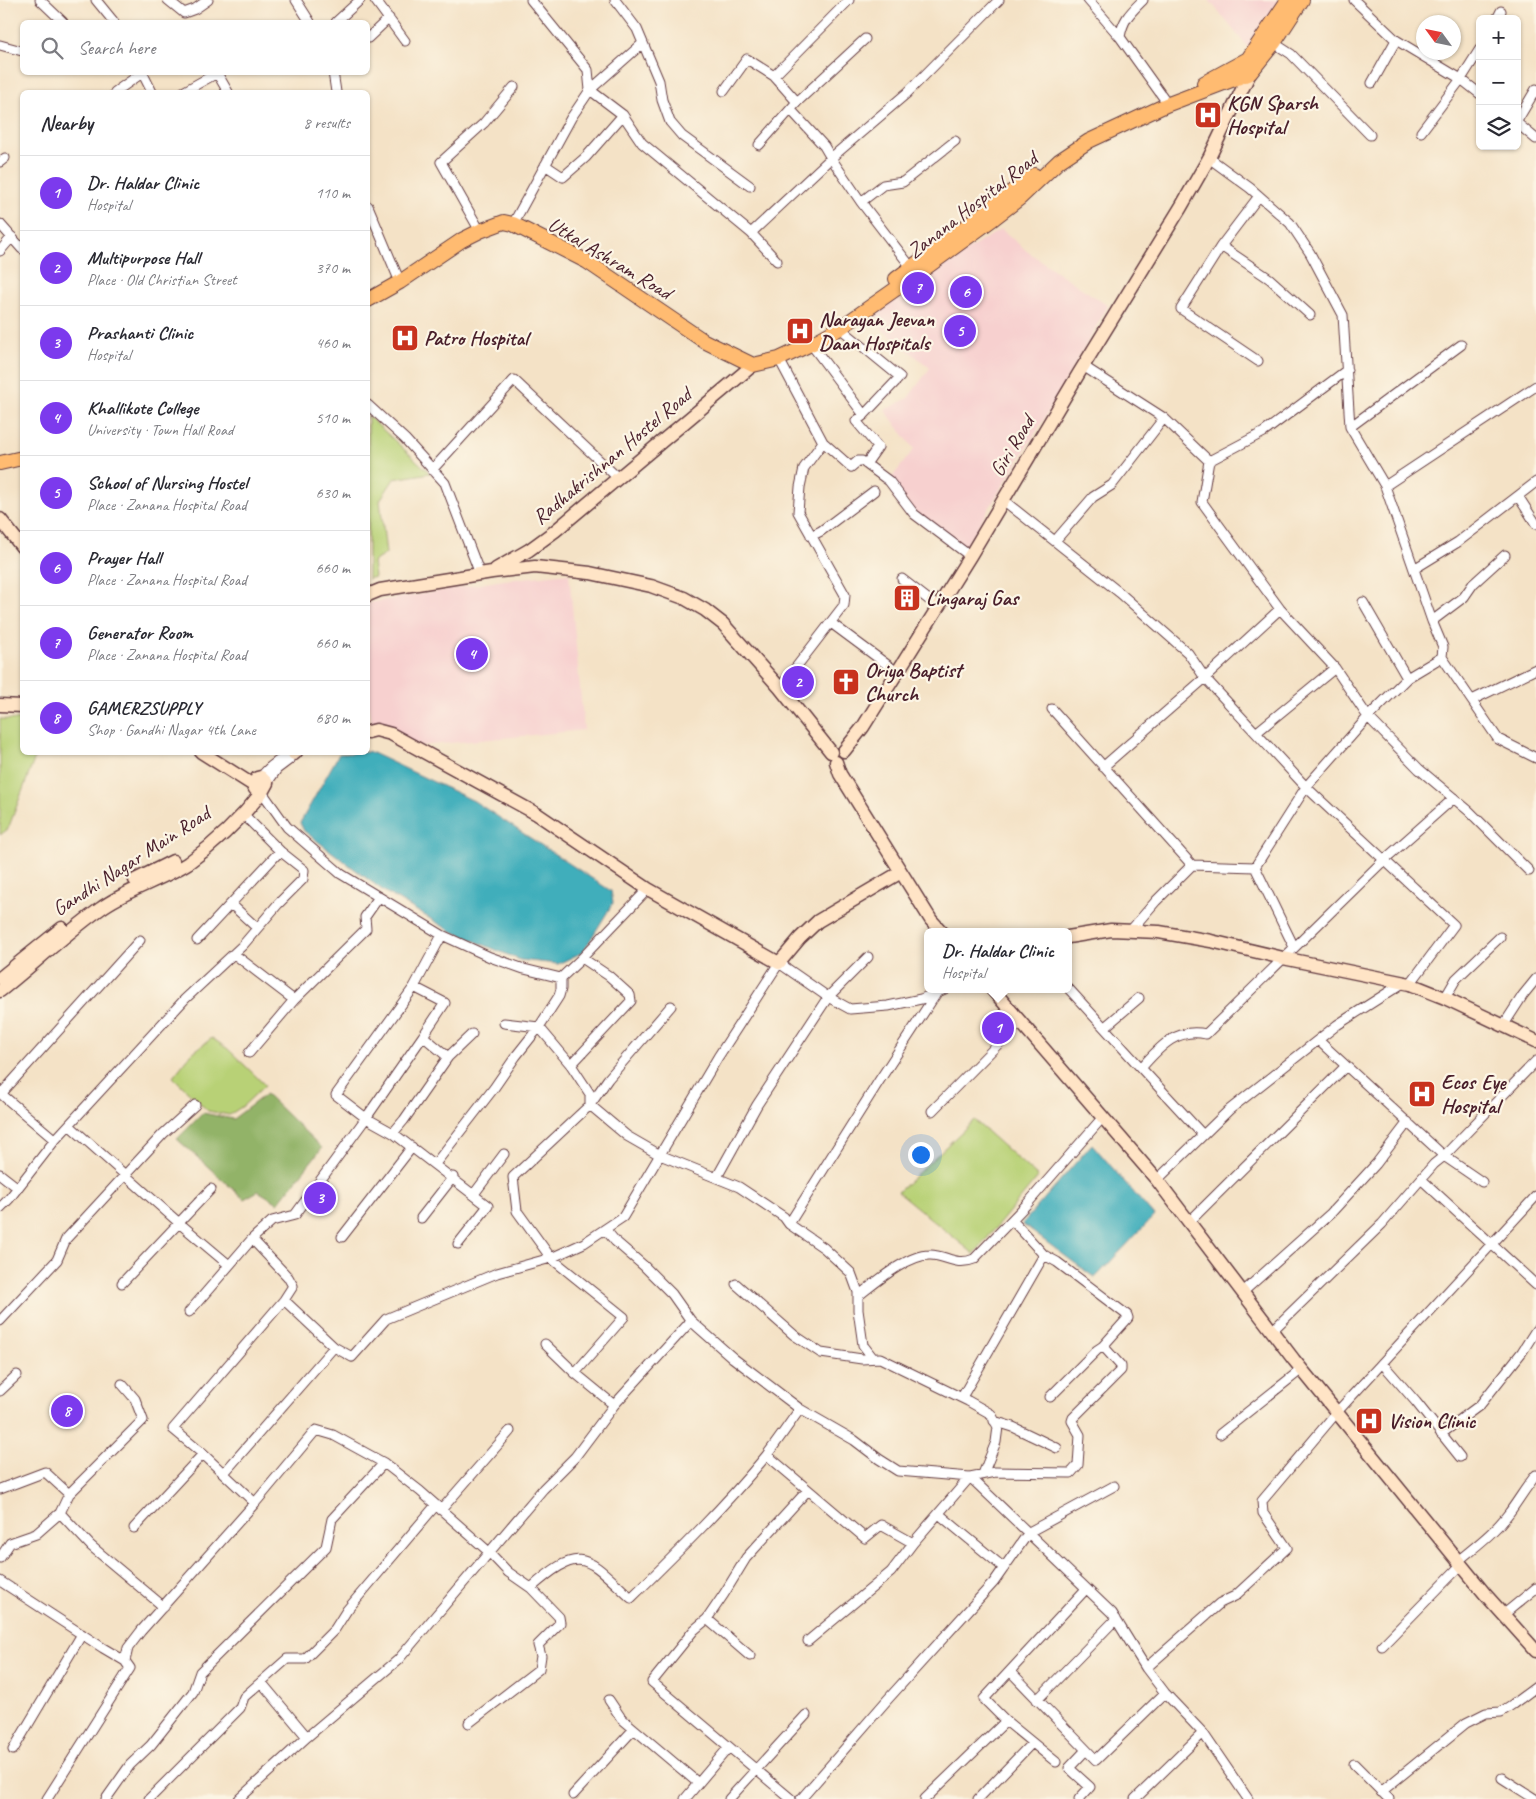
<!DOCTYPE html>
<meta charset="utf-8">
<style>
:root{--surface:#fff;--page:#f2f2f3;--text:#2b2b33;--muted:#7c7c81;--line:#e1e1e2;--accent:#7c3aed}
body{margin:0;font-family:Caveat,sans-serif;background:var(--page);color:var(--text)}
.controls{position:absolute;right:15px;top:15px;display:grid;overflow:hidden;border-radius:8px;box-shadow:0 1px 4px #0004}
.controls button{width:45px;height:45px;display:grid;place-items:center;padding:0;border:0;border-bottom:1px solid var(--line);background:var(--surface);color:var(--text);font:25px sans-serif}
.compass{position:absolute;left:1416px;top:15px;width:45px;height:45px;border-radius:50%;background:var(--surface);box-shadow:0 1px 4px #0004;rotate:303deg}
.you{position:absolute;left:920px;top:1154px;width:18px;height:18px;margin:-12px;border:4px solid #fff;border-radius:50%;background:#1a73e8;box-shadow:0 0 0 8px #1a73e833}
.badge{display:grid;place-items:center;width:32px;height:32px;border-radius:50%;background:var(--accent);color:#fff;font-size:16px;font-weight:700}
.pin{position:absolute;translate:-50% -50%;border:2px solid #fff;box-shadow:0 1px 5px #0006}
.popup{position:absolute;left:924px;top:928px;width:148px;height:65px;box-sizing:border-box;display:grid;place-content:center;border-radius:8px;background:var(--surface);filter:drop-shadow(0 1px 4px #0005);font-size:16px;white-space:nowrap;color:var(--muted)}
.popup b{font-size:19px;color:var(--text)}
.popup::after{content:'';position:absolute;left:50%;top:100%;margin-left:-10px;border:10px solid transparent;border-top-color:var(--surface)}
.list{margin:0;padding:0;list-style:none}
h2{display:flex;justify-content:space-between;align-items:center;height:65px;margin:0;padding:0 20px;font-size:21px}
h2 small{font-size:16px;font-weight:400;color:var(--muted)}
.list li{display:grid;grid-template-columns:32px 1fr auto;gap:15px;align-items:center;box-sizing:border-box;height:75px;padding:0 20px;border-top:1px solid var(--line)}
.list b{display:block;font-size:19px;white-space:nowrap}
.list p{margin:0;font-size:16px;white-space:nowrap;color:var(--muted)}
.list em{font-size:16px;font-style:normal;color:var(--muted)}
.icon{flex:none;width:28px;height:28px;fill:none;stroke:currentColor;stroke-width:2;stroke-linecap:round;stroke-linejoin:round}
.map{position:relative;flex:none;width:1536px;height:1799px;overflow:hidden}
.search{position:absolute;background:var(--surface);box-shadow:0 1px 4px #0004;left:20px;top:20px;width:350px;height:55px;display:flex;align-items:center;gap:12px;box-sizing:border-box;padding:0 18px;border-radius:8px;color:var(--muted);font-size:19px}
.panel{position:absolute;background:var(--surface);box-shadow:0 1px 4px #0004;left:20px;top:90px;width:350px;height:665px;border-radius:8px}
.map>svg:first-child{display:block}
.built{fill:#f7d0cf}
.green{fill:#b8d176;stroke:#817850}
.forest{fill:#92b367;stroke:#6e6949}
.water{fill:#3faebb;stroke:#446673}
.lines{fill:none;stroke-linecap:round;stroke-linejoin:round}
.street-casing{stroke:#643c42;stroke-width:11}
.secondary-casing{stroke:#643c42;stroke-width:15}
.primary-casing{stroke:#643c42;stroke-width:16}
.street{stroke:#fff;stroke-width:9}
.secondary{stroke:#ffe4c6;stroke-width:12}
.primary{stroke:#ffbb71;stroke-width:14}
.labels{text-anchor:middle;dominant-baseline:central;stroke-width:4.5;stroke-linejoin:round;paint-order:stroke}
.poi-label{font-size:21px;font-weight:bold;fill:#4a1f2b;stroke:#fcf5e5;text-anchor:start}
.street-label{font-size:21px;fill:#4a1f2b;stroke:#fcf5e5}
</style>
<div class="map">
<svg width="1536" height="1799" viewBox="0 0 1536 1799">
<rect width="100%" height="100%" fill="#fcf5e5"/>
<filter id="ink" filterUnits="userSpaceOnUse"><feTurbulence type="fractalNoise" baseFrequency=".02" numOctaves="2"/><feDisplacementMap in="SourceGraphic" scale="10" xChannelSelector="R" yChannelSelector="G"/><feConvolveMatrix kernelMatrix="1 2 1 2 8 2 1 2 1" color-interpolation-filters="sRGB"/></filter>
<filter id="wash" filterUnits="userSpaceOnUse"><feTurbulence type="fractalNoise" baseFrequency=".0096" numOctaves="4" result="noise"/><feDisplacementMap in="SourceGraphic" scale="20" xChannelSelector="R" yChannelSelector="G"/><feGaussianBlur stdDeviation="1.12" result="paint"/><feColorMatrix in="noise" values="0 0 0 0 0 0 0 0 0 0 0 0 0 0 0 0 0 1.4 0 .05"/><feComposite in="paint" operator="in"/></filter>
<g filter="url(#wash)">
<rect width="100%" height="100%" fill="#f4e2c6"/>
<path class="built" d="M1209,0H1289L1249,49Z
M1001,229L1028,252L1108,306L1043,421L964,549L915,512L890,480L914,449L885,410L908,398L930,368L868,318L909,287Z
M569,573L584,730L419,746L373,729L368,705V603L504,580Z"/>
<path class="green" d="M368,416L430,473L394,479L380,500L386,554L373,562L375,577L368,579Z
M0,719L22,720V752L44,753V755H36L8,829L0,835Z
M212,1038L228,1049L265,1085L243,1106L229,1115L208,1111L173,1077L192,1053Z
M974,1120L1038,1177L974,1254L898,1192Z"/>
<path class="forest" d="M266,1094L322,1148L278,1203L258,1191L244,1199L177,1139L203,1113L233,1119Z"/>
<path class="water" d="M368,751L474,801L611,891L613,903L583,952L558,964L520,960L451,931L385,892L304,831L300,823L339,754L368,752Z
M1092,1144L1154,1216L1095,1278L1022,1224Z"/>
</g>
<g filter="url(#ink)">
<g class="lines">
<g class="street-casing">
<path id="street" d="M40,0L63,22
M96,0L114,22
M168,0L184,13L195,9L208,0
M296,0L310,22
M375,0L405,41
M615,0L637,29L659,81L662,100L670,122L682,136L750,186
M1088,0L1120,37L1163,97
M1354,0L1396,40L1461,79L1480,94
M1497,19L1501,11
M336,22L360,0
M1120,37C1123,19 1130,13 1143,0
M368,38L389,18
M643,43L590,90L623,115L642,143L751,233L777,261
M1274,43L1291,54L1370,135
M0,45L22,51
M142,72L152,92
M333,72L336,92
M774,76L849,0
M1372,83L1396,40
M724,91L747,59L774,76L797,102
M115,92L142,73
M183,92L217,73L228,92
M791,110L824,146L831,158L861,202L911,267
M1517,121L1536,89
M1517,123L1536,139
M1421,132L1461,79L1480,49
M759,145L797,102L865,39
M1209,158L1250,188L1290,223L1310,253L1343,315L1350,427L1385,486L1432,621L1443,647L1442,657L1498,739L1536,758
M0,162L5,158
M545,165L563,177L586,157L623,115
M861,202L883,185L903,182L955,141
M368,206L400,282
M0,224L22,249
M513,224L571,118L590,90L588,70L531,0
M480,231L441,162L484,123L514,87
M751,233L831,158L907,93L999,0
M1221,246L1270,279L1310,315
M0,251L12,237
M840,328L900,377L864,415L856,421L878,447L866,464
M811,344L864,415
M779,359L823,442L851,467L858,461H862L889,481L914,514L970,556
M1258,361L1181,309L1221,246L1259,196
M1083,366L1164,418L1209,461L1202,502L1280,609L1335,668L1368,717L1419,769L1469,811L1529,871
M368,405L405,439L445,483L480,574
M1350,427L1461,345
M1209,461L1264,432L1347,370
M432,470L514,380L618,478
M1385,486L1536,386
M1518,496L1536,524
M1003,500L1120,593L1188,653L1205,678L1306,787L1454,925L1410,984
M811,536L821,531L874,491
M1055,541L1093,497L1112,485L1164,418
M1414,569L1458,542L1536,482
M902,579L938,607
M1363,602L1407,678
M1432,621L1464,597L1473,584L1505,555
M831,623L897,672
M780,688L844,605L845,595L798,512L800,487L804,468L823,442
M1472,700L1536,669
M1052,709L1192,865
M1257,732L1335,668
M1103,767L1205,678L1280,609
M261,777C270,765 280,758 294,754
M267,783L277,769L289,760
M262,792L287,827L341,874L442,935L490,957L524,969L561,978L582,958L648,889
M1255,867L1306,787L1368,717L1407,678L1442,657
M1255,867L1294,947
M231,904L257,928
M1131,930L1156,901L1192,865L1255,867
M442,935L414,987L336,1095L366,1118L393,1133L488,1206L458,1244
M197,940L280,851
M234,954L294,1000
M1068,988L1141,1068C1159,1048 1176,1027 1206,1034L1384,860L1454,798
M1445,998L1456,979L1500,937
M504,1023L539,1027L571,1065L590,1094V1105L627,1136L660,1155L739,1187L784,1217L789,1224L824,1248L851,1273L858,1292V1310L863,1345L873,1358
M1503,1026L1523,995L1536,979
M1105,1027L1139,998
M1318,1040L1444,1156L1482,1182
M249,1053L294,1000L366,929L365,917L379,897
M448,1057L472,1034
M571,1065L631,1001L630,995L609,976L582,958
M1141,1068L1203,1135
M0,1093L55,1140
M1,1094L140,940
M932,1111L1020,1022
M69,1125L178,1222L229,1265
M393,1133L404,1120L448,1057L423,1036L445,1003L414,987
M435,1164L494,1088L516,1056L539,1027L559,996L561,989V978
M0,1174L18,1188
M717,1177L757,1105L828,997L868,957
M1421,1179L1536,1285
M1157,1180L1229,1110L1337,1025L1403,983
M474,1194L504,1154
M0,1208L9,1199L55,1140L185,999L243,945L278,904L303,879L304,870L280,851L244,815
M421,1218L453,1177
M1012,1220L1044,1255L1057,1262L1127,1315L1128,1318L1103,1346L1097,1350L1050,1397
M1189,1222L1346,1066
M789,1224L879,1081L936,994
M605,1229L615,1241L644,1266L672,1294L691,1321L733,1358L800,1409L854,1440L879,1459L898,1471L970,1477L995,1472L1071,1473L1078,1465L1080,1435L1072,1421L1073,1418L1121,1370V1366L1103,1346
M342,1237L412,1147
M252,1239L288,1277L293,1286L284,1300L173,1429L203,1454L255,1503
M122,1283L211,1189
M736,1284L794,1335L821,1353L862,1359L880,1358L968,1401L991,1414L998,1427L996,1442L983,1474
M1243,1292L1331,1213L1376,1164L1408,1122
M858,1296C875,1283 907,1255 929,1255C945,1254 955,1267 974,1259L1027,1204L1103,1117
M284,1300L334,1347L352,1357L386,1319L497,1273L551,1258L584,1243L623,1217L718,1057L779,963L828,997L850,1009L888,1006L921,999L945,989
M189,1312L252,1239L272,1221L295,1215L366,1118L423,1036
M0,1321L57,1260L66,1239L163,1134L195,1105
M1272,1331L1382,1224L1434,1164L1444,1156L1536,1061
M545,1344L575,1373L614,1405
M1382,1363L1416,1402L1460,1457
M575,1373L624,1317L551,1258L517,1211L513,1177L590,1105L608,1079L671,1006
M0,1391L17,1375
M962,1397L1044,1255
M994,1421L1013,1427L1057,1448
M1220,1434L1302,1369
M1441,1434L1480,1405L1522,1352L1536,1330
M767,1455L865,1538L881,1525L913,1543
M224,1473L334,1347
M970,1477L1112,1613L1146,1668L1165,1693L1203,1733L1248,1799
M0,1489L45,1472L69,1494
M441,1510L510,1431
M60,1513L91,1546L164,1607
M939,1514L1004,1568
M134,1528L203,1454
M0,1558L10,1543L36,1534L60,1513L69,1494L143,1420L135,1399L122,1384
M1458,1561C1476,1546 1495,1532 1509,1513C1518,1501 1526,1487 1536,1475
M0,1581L103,1648L125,1661L130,1668L47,1799
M531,1588C582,1543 586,1557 631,1598C678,1552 725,1506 766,1456C778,1441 789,1424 800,1409
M1503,1615L1536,1588
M707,1619L694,1630L652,1682L791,1799
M808,1641L891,1572L913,1543L970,1477
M1382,1646L1461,1565
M750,1656L707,1619L724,1594L746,1558L808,1490
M125,1661L128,1648L141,1631L255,1503L316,1430L333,1435L384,1463L420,1491L489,1552L508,1572L531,1588L559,1617L560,1623L538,1645L541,1656L539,1669L469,1723
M1146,1668L1220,1603L1235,1596L1287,1548L1263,1513L1262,1501L1337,1412L1536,1196
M1010,1671L1096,1760L1165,1693
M261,1682L307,1737
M609,1700L621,1718L698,1783
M1037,1700L1116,1619
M13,1750L82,1634
M1056,1762L1006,1721L984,1699L1086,1589
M1354,1764L1389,1799
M1502,1778L1535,1799
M1381,1792L1466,1723L1486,1713L1501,1712L1513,1704L1536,1687
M573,1795L634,1729
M106,1799L130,1765L151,1745L193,1692L200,1672L326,1547L332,1519L384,1463
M149,1799L240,1708L244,1697L287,1659H305L335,1629L347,1610L436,1505
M239,1799L307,1737L398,1660L543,1489L575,1457L614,1405L691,1321
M685,1799L729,1747
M729,1799L806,1715
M801,1799L888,1699L994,1582L1029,1532L1114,1486
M925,1799L1006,1721
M978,1799L1032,1743
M1079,1799L1090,1787L1069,1768L1086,1750
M1135,1799L1203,1733"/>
</g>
<g class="secondary-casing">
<path id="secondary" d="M0,519L22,547
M496,569L529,550L555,531L753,365
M368,595L380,590L492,572L535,567L590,573L651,586L684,598L705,610L723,624L780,688L831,752
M0,705L22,706
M368,732L376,730L391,734L537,814L648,889L779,963L800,938L818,921L901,872
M844,751L863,727L970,556L1079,373L1181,207L1209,158L1250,73L1249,67
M201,752L253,785L255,789L262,792L267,783L261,777L257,778L253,785
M294,754L296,752
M836,762L840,774L931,920L942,932
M135,880L173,861
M1068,937L1111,930L1159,932L1211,941L1283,958L1410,984L1445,998L1536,1041
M0,978L62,928
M992,989L1157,1180L1294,1360L1485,1594L1536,1651
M0,991C34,964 65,934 100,909C127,889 160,881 188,863C216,843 241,819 262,792"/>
</g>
<g class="primary-casing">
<path id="primary" d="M1204,83L1248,59L1288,0
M896,279L1034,175
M368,300L400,282L462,240L480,231L504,222L513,224L586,261L704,341L753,365
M753,365L779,359L811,344L840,328L920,272L994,218L1020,198L1059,161L1089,141L1166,105L1250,73L1274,43L1302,0
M0,463L22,458"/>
</g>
<use href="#street" class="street"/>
<use href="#secondary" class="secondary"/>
<use href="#primary" class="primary"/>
</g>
</g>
<defs>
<g id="hospital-square" transform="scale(1.4375)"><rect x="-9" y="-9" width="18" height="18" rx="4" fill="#c8321e" stroke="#fcf5e5"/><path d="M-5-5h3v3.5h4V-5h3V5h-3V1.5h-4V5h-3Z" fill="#fff"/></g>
<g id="building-square" transform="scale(1.4375)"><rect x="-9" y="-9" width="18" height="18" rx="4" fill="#c8321e" stroke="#fcf5e5"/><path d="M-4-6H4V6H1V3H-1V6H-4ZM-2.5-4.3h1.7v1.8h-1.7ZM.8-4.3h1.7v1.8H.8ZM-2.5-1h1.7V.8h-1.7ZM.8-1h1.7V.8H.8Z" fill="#fff"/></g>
<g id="church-square" transform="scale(1.4375)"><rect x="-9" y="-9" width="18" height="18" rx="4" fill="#c8321e" stroke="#fcf5e5"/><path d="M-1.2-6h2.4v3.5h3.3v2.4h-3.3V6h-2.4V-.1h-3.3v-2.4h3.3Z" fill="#fff"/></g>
</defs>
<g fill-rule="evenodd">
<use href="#hospital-square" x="1208" y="115"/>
<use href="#hospital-square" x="800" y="331"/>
<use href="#hospital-square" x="405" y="338"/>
<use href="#building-square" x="907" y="598"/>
<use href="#church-square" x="846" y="682"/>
<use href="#hospital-square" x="1422" y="1094"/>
<use href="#hospital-square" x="1369" y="1421"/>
</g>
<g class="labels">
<g class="poi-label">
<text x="1227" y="103">KGN Sparsh<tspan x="1227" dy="24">Hospital</tspan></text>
<text x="819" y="319">Narayan Jeevan<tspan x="819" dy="24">Daan Hospitals</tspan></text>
<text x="424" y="338">Patro Hospital</text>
<text x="926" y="598">Lingaraj Gas</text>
<text x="865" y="670">Oriya Baptist<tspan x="865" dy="24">Church</tspan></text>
<text x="1441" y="1082">Ecos Eye<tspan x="1441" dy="24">Hospital</tspan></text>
<text x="1388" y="1421">Vision Clinic</text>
</g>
<g class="street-label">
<text transform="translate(972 205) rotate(-38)">Zanana Hospital Road</text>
<text transform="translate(610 258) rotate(31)">Utkal Ashram Road</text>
<text transform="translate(1012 446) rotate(-59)">Giri Road</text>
<text transform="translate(612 456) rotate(-40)">Radhakrishnan Hostel Road</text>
<text transform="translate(131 861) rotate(-33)">Gandhi Nagar Main Road</text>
</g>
</g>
</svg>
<div class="controls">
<button>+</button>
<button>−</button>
<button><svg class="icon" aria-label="layers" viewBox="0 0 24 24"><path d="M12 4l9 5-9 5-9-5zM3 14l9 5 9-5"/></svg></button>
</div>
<svg class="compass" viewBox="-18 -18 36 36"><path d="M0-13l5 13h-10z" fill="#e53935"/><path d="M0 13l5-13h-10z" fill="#7c7c81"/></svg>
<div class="you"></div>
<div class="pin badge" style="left:998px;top:1028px">1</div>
<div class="popup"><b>Dr. Haldar Clinic</b>Hospital</div>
<div class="pin badge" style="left:798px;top:682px">2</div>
<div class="pin badge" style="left:320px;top:1198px">3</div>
<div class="pin badge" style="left:472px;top:654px">4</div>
<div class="pin badge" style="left:960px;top:331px">5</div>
<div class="pin badge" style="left:966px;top:292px">6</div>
<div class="pin badge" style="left:918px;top:288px">7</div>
<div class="pin badge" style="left:67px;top:1411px">8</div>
<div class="search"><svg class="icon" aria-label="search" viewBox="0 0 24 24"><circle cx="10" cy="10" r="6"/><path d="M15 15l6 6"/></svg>Search here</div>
<section class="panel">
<h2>Nearby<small>8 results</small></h2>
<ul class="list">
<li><span class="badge">1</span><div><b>Dr. Haldar Clinic</b><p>Hospital</p></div><em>110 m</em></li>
<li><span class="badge">2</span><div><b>Multipurpose Hall</b><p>Place · Old Christian Street</p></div><em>370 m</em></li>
<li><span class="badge">3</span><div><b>Prashanti Clinic</b><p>Hospital</p></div><em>460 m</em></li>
<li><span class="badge">4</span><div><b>Khallikote College</b><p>University · Town Hall Road</p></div><em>510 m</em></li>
<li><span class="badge">5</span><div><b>School of Nursing Hostel</b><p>Place · Zanana Hospital Road</p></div><em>630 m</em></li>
<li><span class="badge">6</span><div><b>Prayer Hall</b><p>Place · Zanana Hospital Road</p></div><em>660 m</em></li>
<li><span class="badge">7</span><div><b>Generator Room</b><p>Place · Zanana Hospital Road</p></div><em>660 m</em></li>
<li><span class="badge">8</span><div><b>GAMERZSUPPLY</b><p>Shop · Gandhi Nagar 4th Lane</p></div><em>680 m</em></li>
</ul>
</section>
</div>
